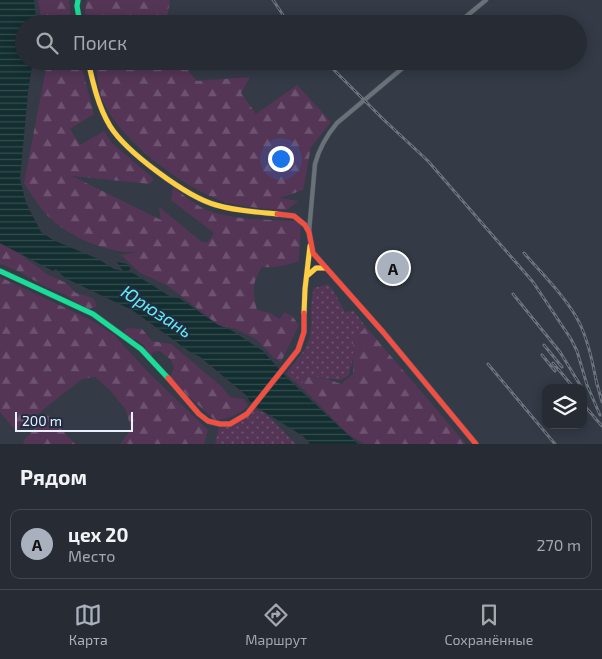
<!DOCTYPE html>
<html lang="ru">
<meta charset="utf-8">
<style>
:root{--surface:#272c34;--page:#2f343c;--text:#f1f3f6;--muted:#a4a7ac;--line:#43484f;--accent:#aab1be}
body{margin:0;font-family:"Exo 2",sans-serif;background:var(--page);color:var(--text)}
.controls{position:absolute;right:15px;bottom:15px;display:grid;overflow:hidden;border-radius:10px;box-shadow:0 2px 12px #0003}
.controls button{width:45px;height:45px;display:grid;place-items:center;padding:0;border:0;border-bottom:1px solid var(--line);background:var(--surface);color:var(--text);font:25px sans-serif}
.scale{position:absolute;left:15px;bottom:12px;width:118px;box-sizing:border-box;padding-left:5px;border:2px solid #e9f1ff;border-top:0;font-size:14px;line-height:18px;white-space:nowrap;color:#e9f1ff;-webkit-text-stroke:4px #222d43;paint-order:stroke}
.you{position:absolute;left:280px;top:158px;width:18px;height:18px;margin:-12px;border:4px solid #fff;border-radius:50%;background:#1a73e8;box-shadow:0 0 0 8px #1a73e833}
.badge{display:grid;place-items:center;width:32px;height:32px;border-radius:50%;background:var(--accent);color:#111;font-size:16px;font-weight:700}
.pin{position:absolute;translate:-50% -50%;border:2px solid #fff;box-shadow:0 1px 5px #0006}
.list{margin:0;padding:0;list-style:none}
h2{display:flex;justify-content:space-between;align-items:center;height:65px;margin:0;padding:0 20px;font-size:21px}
h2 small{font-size:16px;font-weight:400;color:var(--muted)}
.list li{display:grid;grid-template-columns:32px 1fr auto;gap:15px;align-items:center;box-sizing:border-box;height:70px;margin:0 10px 10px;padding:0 10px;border:1px solid var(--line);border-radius:10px}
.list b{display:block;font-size:19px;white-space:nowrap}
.list p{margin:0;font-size:16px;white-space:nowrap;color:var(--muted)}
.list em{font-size:16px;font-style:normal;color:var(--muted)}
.icon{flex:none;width:28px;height:28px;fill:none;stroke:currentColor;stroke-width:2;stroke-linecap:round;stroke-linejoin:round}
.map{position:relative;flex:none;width:602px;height:444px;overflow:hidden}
.search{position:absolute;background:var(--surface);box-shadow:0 2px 12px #0003;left:15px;right:15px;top:15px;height:55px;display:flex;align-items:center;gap:12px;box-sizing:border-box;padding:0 18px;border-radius:28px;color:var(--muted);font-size:19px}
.sheet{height:145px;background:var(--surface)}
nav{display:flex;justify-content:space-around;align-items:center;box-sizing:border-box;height:70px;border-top:1px solid var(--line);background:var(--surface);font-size:14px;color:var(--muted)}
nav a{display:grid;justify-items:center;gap:2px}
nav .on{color:var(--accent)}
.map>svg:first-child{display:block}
.grass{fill:url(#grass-dots)}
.forest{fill:url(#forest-firs)}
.water{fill:url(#water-rules)}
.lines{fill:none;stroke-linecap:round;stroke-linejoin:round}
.street-casing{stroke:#535862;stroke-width:5}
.fast-casing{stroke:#535862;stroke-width:6}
.slow-casing{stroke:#535862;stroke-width:6}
.jam-casing{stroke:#535862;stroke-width:6}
.street{stroke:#697179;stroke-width:4}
.fast{stroke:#16e098;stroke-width:5}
.slow{stroke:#ffcf43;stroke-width:5}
.jam{stroke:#f24e42;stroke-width:5}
.rail-casing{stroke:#6d747c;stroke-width:3}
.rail{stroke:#222d43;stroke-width:1;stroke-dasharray:4;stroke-linecap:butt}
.labels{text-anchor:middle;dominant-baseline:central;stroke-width:4;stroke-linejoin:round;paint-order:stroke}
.water-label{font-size:18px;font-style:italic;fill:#63ebef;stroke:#222d43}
</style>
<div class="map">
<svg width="602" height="444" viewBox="0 0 602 444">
<defs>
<pattern id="grass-dots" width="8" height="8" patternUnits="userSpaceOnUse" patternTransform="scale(1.25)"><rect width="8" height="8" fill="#543556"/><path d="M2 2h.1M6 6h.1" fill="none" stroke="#6d536f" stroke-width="1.8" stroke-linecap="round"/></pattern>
<pattern id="forest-firs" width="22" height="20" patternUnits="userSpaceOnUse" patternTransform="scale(1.25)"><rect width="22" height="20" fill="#543556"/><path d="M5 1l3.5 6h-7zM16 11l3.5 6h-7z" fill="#6d536f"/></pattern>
<pattern id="water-rules" width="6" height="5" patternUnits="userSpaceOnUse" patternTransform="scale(1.25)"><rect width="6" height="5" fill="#132e30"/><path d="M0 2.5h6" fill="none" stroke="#354d4f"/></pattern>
</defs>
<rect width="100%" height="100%" fill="#343a46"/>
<path class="grass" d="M328,284L333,290L345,312L354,311L366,327L353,339L354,354L349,375L341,380L305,376L301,387L286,374C292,364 304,354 308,342C315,324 308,307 314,288Z
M254,408L266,414L296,444H215L219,428L235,423Z"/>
<path class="forest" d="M38,0H69L71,24H42Z
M87,0H170L166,24H88L85,11Z
M46,61H80L94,114L70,129L80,145L104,131L112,143L154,179L150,184L72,176L161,220L159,207L202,242H208L214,233L171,200L173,187C184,195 196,206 209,211C238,221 271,219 301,222L299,261C286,266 276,268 262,267C252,283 252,291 257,310L270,313L280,319L284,312L292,316L299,325L281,362L274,358L256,339L236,329L221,326L212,320L168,286L139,272L121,255L137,252C109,254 69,237 49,217C39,207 32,195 24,183L46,69Z
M95,61H180L197,81L250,77L241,93L256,114L297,85L331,122L311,147L303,190L280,198L298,201L287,210C269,209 238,207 222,201C181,186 119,140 102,99C98,88 97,73 95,61Z
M0,244L17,252L47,274L66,283L76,293L93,298L97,306L89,309L74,301L66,295L44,286L18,271L0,264Z
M0,277L93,321L114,335L148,372L208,430L204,444H120L131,429L126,410L110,390L95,377L82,379L16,431L0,412Z
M366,327L466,444H364L348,434L301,387L305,376L327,379L341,384L353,374V339Z
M127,328L142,329L152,341L171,344L221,386L230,397L244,399L248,406C238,415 229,419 215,420L169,379L174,368L171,360L160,351L153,352L151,358L145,353V346L135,339L132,340L123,331Z
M48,415L75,444H25L23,441Z"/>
<path class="water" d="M0,0H34L36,19L35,24H24V61H33L28,92L20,179L26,203L41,232L53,240L98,259L114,269L123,271L117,262L127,264L131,269L128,270L171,297L179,298L218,325L231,330L263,351L287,378L358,444H310L303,436L250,403L247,396L199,356L193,354L132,310L65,278L56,269L53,271L0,243Z"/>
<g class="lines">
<g class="street-casing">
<path id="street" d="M457,24L486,0
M309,232L315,164C319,149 327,135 337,123L411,61"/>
</g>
<g class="fast-casing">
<path id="fast" d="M78,0L77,6L80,24
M0,271L93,314L141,349L168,378"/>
</g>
<g class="slow-casing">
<path id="slow" d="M88,61C93,83 98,106 110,126C126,152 187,197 216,205C236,211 257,212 277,214
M308,275L316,268H326
M304,313L305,289L310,246"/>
</g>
<g class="jam-casing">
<path id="jam" d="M277,214L294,216L305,225L309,232L313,253L383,332L476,444
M168,378L199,414L208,421L220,424H230L247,414L298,350L304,332V313"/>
</g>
<use href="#street" class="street"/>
<use href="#fast" class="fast"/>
<use href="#slow" class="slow"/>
<use href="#jam" class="jam"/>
<g class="rail-casing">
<path id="rail" d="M273,0L289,24
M325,61L383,119L428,161L533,282L571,339L577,351L587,385L600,415
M524,253C543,275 567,298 580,324C589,344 593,364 597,385
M513,294L560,352L582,388
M544,345L562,367
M542,355L555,371
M553,363L574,388
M488,364L555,444
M596,380L602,402
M583,404L602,426"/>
</g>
<use href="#rail" class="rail"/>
</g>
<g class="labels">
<g class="water-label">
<text transform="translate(157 311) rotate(33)">Юрюзань</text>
</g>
</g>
</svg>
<div class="controls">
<button><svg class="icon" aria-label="layers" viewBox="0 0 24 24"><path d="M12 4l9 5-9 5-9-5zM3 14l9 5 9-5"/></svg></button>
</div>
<div class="scale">200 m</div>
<div class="you"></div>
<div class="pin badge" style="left:393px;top:268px">A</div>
<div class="search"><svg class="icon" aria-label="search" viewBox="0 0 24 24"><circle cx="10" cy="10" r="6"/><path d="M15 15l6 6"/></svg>Поиск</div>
</div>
<section class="sheet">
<h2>Рядом<small></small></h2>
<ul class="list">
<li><span class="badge">A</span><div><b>цех 20</b><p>Место</p></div><em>270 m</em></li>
</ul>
</section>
<nav>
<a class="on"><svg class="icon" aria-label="map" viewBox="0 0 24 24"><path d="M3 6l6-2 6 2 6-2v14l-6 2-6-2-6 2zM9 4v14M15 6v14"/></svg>Карта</a>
<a><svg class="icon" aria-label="directions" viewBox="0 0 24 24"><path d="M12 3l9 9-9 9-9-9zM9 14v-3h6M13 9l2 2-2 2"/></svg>Маршрут</a>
<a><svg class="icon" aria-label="saved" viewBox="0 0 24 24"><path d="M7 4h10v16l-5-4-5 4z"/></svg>Сохранённые</a>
</nav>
